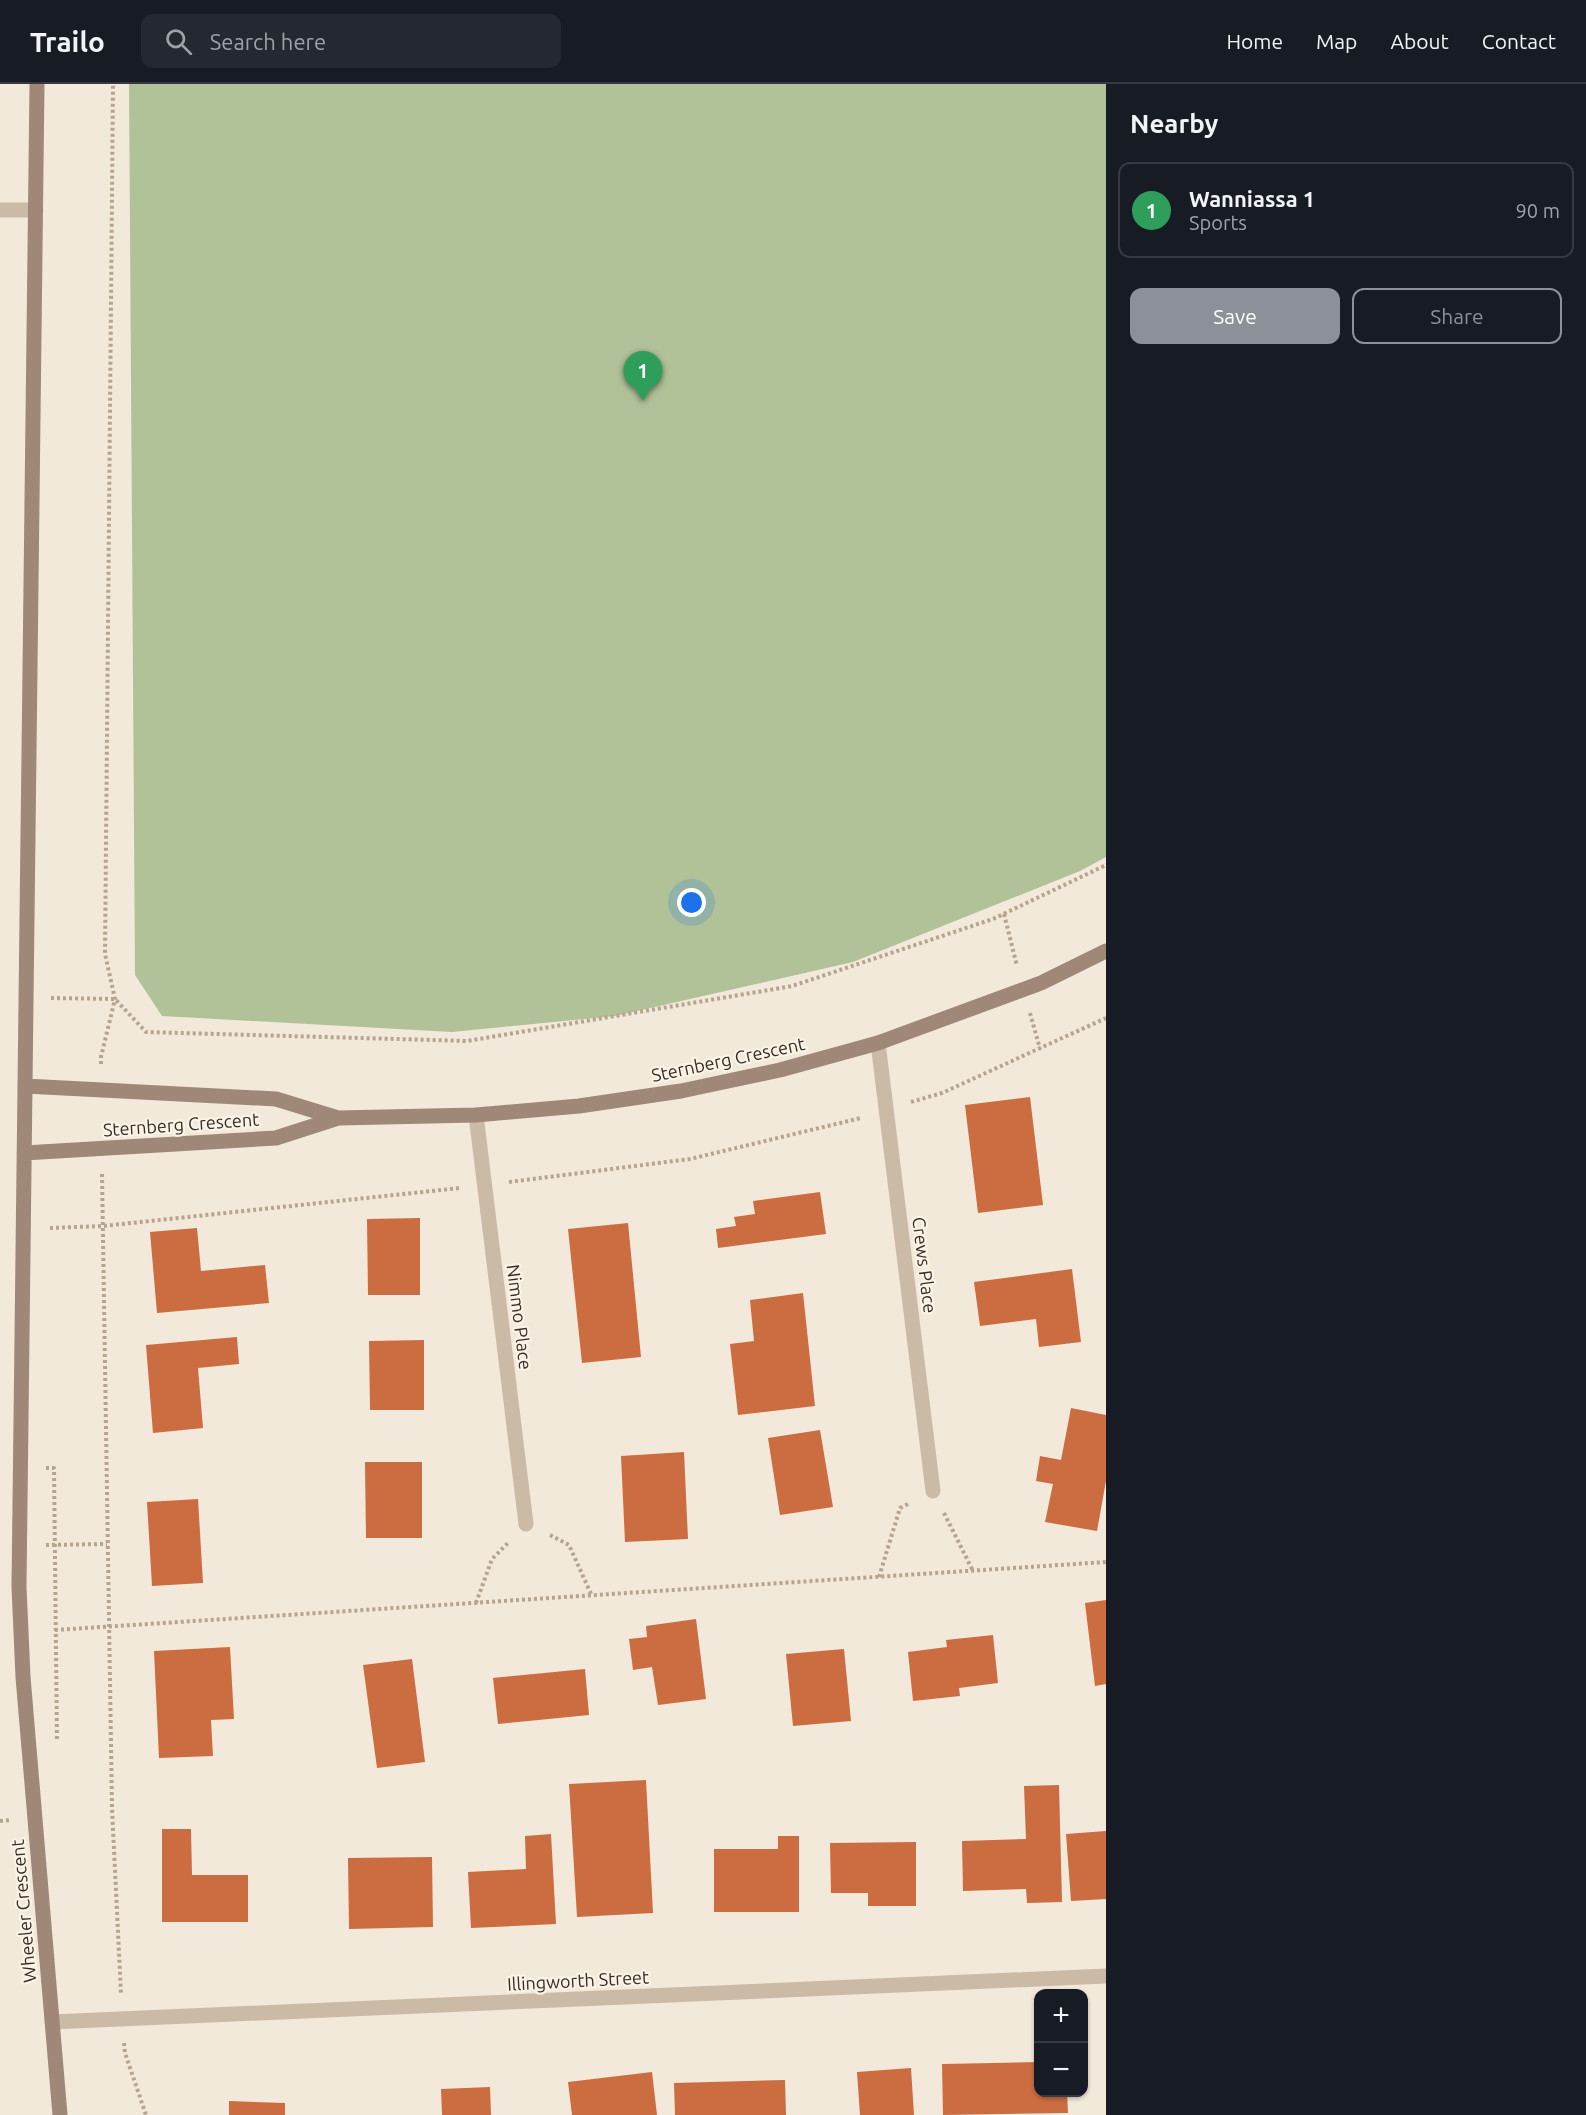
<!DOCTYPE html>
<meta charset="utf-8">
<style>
:root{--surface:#171b24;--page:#242831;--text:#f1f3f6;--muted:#9ea1a6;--line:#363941;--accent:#8c9099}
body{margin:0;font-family:Ubuntu,sans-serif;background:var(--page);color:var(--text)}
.controls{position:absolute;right:18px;bottom:18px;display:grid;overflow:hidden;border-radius:12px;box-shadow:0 2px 4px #0004}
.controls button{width:54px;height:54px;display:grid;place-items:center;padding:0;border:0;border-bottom:2px solid var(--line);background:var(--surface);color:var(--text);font:30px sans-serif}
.you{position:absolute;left:692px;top:819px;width:21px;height:21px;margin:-15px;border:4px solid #fff;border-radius:50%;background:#1a73e8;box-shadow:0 0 0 9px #1a73e833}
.badge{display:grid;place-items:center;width:39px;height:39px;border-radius:50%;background:var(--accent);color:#fff;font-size:20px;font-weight:700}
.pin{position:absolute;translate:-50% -50px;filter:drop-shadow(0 2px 3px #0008)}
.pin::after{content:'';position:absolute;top:32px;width:21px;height:18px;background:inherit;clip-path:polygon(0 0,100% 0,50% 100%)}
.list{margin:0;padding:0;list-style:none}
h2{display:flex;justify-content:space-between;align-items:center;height:78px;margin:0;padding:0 24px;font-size:26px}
h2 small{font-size:20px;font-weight:400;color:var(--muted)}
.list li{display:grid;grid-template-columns:39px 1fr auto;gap:18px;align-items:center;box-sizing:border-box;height:96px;margin:0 12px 12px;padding:0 12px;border:2px solid var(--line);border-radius:12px}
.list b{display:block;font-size:22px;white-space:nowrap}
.list p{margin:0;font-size:20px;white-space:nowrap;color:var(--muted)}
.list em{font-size:20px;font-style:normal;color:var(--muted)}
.actions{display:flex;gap:12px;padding:18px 24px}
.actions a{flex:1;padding:14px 0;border:2px solid var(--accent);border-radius:12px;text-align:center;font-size:21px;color:var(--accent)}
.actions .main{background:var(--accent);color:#fff}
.icon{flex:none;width:33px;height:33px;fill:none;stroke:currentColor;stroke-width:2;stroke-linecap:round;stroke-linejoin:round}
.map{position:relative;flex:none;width:1106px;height:2031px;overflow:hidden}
header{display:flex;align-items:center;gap:36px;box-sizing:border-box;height:84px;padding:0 30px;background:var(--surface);border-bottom:2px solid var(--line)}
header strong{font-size:28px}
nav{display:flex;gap:33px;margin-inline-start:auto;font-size:21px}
.search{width:420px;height:54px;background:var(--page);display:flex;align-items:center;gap:15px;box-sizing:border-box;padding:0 21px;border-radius:12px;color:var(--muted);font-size:22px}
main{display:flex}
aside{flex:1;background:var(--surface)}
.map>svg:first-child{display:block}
.green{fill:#b1c299}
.building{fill:#cb6d40}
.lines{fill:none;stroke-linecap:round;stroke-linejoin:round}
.path{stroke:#b7a48f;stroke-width:4;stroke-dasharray:3 3;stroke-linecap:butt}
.street{stroke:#cbbaa5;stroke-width:15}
.secondary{stroke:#9f8877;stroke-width:15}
.labels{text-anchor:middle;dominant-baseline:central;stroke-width:4.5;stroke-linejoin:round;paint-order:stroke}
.street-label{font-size:18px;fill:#362d27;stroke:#faf3e6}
</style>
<header>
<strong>Trailo</strong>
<div class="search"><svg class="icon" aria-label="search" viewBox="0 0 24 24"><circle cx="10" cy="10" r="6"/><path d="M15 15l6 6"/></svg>Search here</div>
<nav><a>Home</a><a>Map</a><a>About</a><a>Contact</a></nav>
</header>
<main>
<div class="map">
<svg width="1106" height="2031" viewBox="0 0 1106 2031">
<rect width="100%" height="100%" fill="#f2e9da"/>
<path class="green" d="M129,0H1106V773L1080,787L853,878L615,932L452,948L162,932L135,891Z"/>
<path class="building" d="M1030,1013L1043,1121L978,1129L965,1021Z
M820,1108L826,1150L718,1164L716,1145L736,1142L734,1133L755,1130L753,1117Z
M420,1134V1211H368L367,1135Z
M628,1139L641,1273L582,1279L568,1145Z
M197,1144L201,1187L265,1181L269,1219L157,1229L150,1148Z
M1072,1185L1081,1258L1039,1263L1036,1235L980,1242L974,1198Z
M803,1209L815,1322L738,1331L730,1260L754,1257L750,1216Z
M237,1253L239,1280L198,1284L203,1344L153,1349L146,1261Z
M424,1256V1326H370L369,1257Z
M1071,1324L1106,1331V1397L1097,1447L1045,1438L1053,1400L1036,1397L1040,1372L1061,1376Z
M820,1346L833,1423L780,1431L768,1354Z
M684,1368L688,1455L625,1458L621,1372Z
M365,1378H422V1454H366Z
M198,1415L203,1499L152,1502L147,1418Z
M1106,1516V1600L1095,1602L1085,1519Z
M696,1535L706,1615L658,1621L652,1583L633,1586L629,1555L647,1553L646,1542Z
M993,1551L998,1599L959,1604L960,1612L913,1617L908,1568L947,1563L946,1556Z
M230,1563L234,1635L211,1636L213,1672L159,1674L154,1567Z
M844,1565L851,1637L793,1642L786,1570Z
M412,1575L425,1678L377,1684L363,1581Z
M585,1585L589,1631L498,1640L493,1594Z
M646,1696L653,1829L577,1833L569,1700Z
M1059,1701L1062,1818L1027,1819L1026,1805L963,1807L962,1757L1026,1755L1024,1702Z
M162,1745H191L192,1791H248V1838H162Z
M1106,1747V1815L1071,1817L1066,1750Z
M551,1750L556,1840L471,1844L468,1788L526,1785L525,1752Z
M778,1752H799V1828H714V1765H778Z
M916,1758V1822H868V1809H831L830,1759Z
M432,1773L433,1843L349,1845L348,1774Z
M1038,1978V2008H1067L1068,2029L943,2031L942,1980Z
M911,1984L914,2031H860L857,1988Z
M652,1988L657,2031H572L568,1998Z
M785,1996L786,2031H675L674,1999Z
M490,2003L491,2031H442L441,2005Z
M229,2017L285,2019V2031H229Z"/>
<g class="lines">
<path class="path" d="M1004,830L1017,882
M51,914L115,915L146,948L467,957L792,902L993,835L1106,781
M1030,929L1040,965
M101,980V973L115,915L105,870L113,0
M911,1018L942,1009L1106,934
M102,1090L112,1724L121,1910
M509,1098L690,1075L861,1034
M50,1144L103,1142L460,1104
M46,1384H54L57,1656
M944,1429L973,1487
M550,1451L569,1461L592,1512
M46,1461L107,1460
M879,1493L900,1424L910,1419
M476,1519L492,1475L508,1459
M55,1546L1106,1478
M0,1737L11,1736
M124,1959L125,1969L146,2031"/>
<path class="street" d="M0,126H36
M878,959L933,1407
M476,1031L526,1440
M52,1938L1106,1892"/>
<path class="secondary" d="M37,0L19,1503L23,1593L60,2031
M25,1002L276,1015L338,1034
M24,1069L276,1054L338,1034L476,1031L579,1022L681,1007L780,986L878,959L1041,899L1106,867"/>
</g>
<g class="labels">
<g class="street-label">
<text transform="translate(728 975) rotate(-12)">Sternberg Crescent</text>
<text transform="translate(181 1040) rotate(-4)">Sternberg Crescent</text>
<text transform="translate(925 1181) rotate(83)">Crews Place</text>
<text transform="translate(520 1233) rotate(83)">Nimmo Place</text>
<text transform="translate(23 1827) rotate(-95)">Wheeler Crescent</text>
<text transform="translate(578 1896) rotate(-3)">Illingworth Street</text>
</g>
</g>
</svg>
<div class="controls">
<button>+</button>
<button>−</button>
</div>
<div class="you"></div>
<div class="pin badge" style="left:643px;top:317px;background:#2e9e5b">1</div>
</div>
<aside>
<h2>Nearby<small></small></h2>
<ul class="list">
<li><span class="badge" style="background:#2e9e5b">1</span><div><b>Wanniassa 1</b><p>Sports</p></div><em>90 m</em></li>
</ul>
<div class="actions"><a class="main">Save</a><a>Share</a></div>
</aside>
</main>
